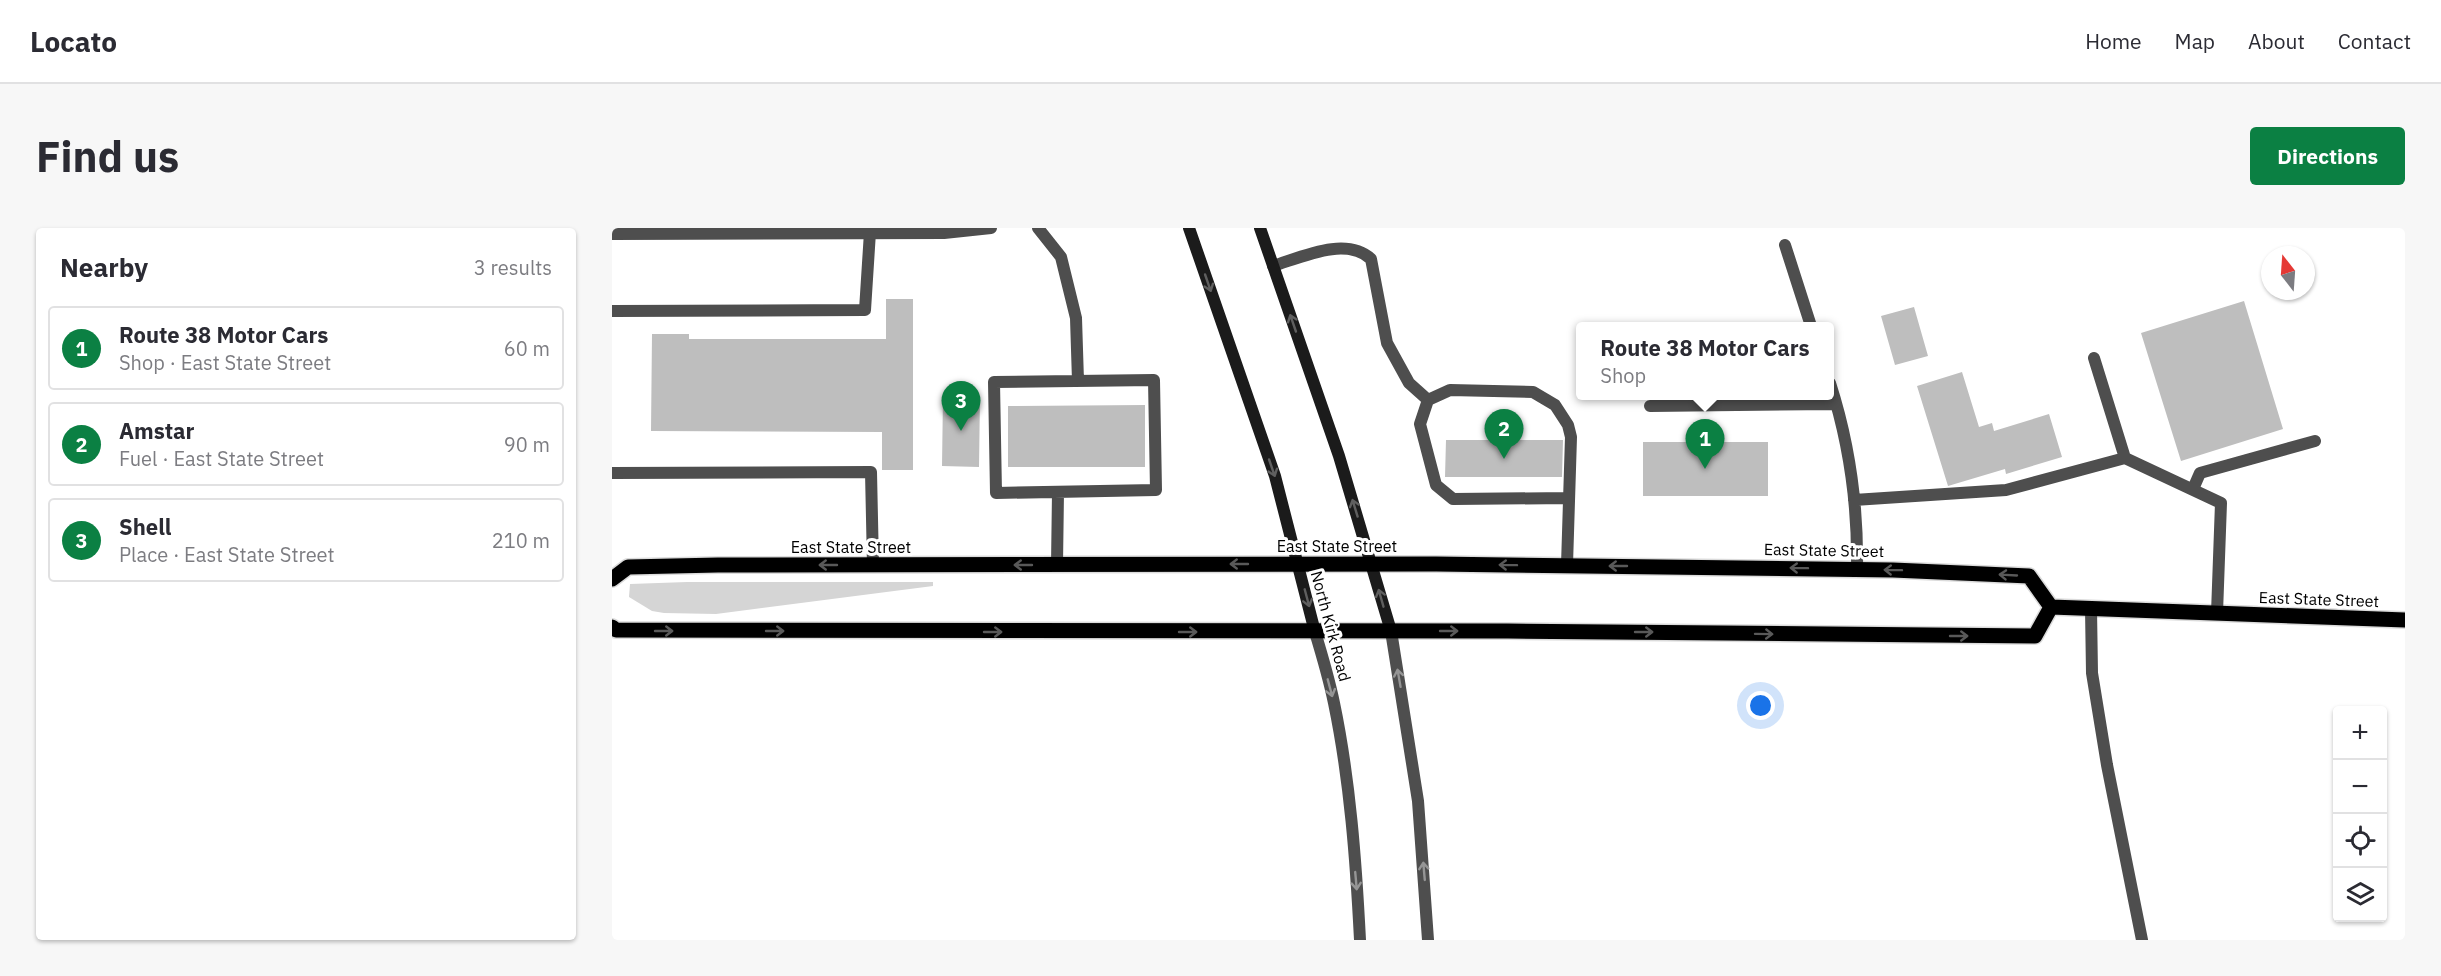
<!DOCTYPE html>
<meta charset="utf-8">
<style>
:root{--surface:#fff;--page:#f7f7f7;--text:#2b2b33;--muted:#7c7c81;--line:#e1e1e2;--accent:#0b8043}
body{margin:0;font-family:"IBM Plex Sans",sans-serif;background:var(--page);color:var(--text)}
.controls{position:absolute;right:18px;bottom:18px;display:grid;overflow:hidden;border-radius:6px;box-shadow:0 2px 4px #0004}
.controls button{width:54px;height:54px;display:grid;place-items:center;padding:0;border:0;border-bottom:2px solid var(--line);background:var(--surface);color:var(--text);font:30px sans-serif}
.compass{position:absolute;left:1649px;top:18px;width:54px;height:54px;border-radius:50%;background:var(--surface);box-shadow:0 2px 4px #0004;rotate:343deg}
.you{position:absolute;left:1149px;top:478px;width:21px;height:21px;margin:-15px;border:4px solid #fff;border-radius:50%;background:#1a73e8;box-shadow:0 0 0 9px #1a73e833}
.badge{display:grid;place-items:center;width:39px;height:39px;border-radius:50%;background:var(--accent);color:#fff;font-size:20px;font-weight:700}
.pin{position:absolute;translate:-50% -50px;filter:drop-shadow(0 2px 3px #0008)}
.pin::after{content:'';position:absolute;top:32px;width:21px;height:18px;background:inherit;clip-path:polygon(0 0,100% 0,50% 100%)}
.popup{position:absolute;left:964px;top:94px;width:258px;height:78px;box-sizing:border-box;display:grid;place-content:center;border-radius:6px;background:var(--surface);filter:drop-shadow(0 2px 4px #0005);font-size:20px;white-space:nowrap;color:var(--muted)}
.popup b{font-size:22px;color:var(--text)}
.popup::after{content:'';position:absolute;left:50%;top:100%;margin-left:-12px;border:12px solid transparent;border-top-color:var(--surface)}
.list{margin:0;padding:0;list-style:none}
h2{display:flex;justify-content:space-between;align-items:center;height:78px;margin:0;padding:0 24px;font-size:26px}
h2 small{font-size:20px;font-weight:400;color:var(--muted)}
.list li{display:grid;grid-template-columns:39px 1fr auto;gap:18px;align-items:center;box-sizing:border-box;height:84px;margin:0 12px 12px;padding:0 12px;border:2px solid var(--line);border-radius:6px}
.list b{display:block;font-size:22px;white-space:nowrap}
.list p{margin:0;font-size:20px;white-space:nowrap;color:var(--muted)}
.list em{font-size:20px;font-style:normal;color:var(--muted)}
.icon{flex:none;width:33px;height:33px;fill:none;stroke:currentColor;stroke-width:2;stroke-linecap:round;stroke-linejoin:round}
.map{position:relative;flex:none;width:1793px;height:712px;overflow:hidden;border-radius:6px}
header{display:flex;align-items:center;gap:36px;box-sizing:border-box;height:84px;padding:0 30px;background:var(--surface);border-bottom:2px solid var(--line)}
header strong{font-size:28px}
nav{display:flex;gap:33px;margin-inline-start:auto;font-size:21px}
.intro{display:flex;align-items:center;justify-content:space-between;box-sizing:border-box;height:144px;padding:0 36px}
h1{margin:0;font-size:42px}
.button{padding:15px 27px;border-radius:6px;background:var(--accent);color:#fff;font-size:21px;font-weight:700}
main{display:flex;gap:36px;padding:0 36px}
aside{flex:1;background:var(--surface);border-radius:6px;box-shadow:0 2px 4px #0004}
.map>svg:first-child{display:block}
.green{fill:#d5d5d5}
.building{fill:#bebebe}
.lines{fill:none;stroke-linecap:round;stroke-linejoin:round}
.primary-casing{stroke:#dbdbdb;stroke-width:18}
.service{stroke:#4e4e4e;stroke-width:12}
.minor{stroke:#4e4e4e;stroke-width:12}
.tertiary{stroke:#4e4e4e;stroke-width:12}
.secondary{stroke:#1b1b1b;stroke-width:12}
.primary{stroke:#000;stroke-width:15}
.oneway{stroke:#5f5f5f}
.oneway2{stroke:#595959}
.oneway3{stroke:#959595}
.labels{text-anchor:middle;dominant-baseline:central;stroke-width:6;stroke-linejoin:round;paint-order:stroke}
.street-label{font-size:16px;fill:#000;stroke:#fff}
</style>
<header>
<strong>Locato</strong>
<nav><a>Home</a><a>Map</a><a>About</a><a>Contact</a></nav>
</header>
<div class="intro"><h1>Find us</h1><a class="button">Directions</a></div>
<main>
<aside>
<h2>Nearby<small>3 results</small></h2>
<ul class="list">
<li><span class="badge">1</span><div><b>Route 38 Motor Cars</b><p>Shop · East State Street</p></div><em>60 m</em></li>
<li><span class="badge">2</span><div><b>Amstar</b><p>Fuel · East State Street</p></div><em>90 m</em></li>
<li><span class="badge">3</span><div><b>Shell</b><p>Place · East State Street</p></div><em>210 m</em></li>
</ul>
</aside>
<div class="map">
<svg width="1793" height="712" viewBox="0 0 1793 712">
<rect width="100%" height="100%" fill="#fff"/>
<path class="green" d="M75,354H321V358L104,386L52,385L40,383L17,369L18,356Z"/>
<path class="building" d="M274,71H301V242H270V204L39,203L40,106H77V111H274Z
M1632,73L1671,201L1569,233L1529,105Z
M1302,79L1316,128L1283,137L1269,88Z
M1350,144L1367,199L1380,195L1382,203L1437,186L1450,229L1394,246L1393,241L1336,258L1305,158Z
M331,168H368L367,239L330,238Z
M533,177V239H396V178Z
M879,190H904L903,212H951L950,249H833L834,212H878Z
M1031,214H1156V268H1031Z"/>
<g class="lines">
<g class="primary-casing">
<path id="primary" d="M0,351L16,339L106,337L824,336L1281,342L1417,348L1439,379
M1439,379L1793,392
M0,399L4,402L896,403L1423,408L1439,379"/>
</g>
<path class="service" d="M426,0L449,29L464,90L466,153
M1173,17L1199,98
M661,38C690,29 734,8 759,31L775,115L797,155L816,172L808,196L824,257L841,271L957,270
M0,83L253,82L258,4
M1482,130L1513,230L1609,275L1605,385
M542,152L544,262L384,265L382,154Z
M1218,155C1237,214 1246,279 1245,341
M816,172L838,162L921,164L943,177L956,197L959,209L955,337
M1038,178L1224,176
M0,245L259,244L261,337
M1581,261L1588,245L1703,213
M1242,272L1394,262L1513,230
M445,337L446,264"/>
<path class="minor" d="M0,6L332,5L379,0
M1479,381L1480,445L1495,537L1530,712"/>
<path class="tertiary" d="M779,403L806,573L816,712
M703,404C710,427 717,451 722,475C738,552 744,633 748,712"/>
<path class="secondary" d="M577,0L663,248L703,404
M648,0L727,228L779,403"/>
<use href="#primary" class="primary"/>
</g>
<defs><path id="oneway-shaft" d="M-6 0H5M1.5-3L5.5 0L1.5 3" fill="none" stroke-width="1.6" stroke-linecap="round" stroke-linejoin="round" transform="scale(1.5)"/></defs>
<g class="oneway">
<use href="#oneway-shaft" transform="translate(596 55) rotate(71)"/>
<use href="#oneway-shaft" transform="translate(681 95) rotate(-109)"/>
<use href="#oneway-shaft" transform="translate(660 240) rotate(71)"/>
<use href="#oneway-shaft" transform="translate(743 280) rotate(-107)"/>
<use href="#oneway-shaft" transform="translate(695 370) rotate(75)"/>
<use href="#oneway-shaft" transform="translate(769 370) rotate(-106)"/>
</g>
<g class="oneway2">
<use href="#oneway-shaft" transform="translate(627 336) rotate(180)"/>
<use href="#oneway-shaft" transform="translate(216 337) rotate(180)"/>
<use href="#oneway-shaft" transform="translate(411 337) rotate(-180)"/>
<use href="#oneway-shaft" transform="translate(896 337) rotate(-179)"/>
<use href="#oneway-shaft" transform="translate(1006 338) rotate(-180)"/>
<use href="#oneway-shaft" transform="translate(1187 340) rotate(-179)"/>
<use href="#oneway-shaft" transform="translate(1281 342) rotate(-179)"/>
<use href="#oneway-shaft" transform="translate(1396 347) rotate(-177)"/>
<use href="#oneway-shaft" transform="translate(52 403)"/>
<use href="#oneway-shaft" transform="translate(163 403)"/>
<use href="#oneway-shaft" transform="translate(837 403)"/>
<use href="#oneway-shaft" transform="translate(381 404)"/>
<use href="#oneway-shaft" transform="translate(576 404)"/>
<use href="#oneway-shaft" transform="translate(1032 404)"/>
<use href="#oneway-shaft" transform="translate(1152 406) rotate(1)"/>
<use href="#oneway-shaft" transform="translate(1347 408)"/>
</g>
<g class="oneway3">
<use href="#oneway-shaft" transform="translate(787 450) rotate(-100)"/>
<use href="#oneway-shaft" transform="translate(718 460) rotate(75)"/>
<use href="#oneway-shaft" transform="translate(812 643) rotate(-95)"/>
<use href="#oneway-shaft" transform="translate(744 653) rotate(85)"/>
</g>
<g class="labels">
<g class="street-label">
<text x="725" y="318">East State Street</text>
<text x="239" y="319">East State Street</text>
<text transform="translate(1212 322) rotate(1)">East State Street</text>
<text transform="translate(1707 371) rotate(2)">East State Street</text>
<text transform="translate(719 398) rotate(75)">North Kirk Road</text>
</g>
</g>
</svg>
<div class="controls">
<button>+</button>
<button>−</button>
<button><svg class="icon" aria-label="locate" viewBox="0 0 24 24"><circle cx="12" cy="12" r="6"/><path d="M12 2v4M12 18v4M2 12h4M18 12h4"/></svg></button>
<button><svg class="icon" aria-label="layers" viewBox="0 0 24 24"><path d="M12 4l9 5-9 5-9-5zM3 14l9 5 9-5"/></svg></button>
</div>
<svg class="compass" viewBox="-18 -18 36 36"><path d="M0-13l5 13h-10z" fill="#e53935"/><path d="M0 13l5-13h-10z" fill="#7c7c81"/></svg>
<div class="you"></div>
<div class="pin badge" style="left:1093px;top:241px">1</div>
<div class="popup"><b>Route 38 Motor Cars</b>Shop</div>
<div class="pin badge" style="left:892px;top:231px">2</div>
<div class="pin badge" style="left:349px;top:203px">3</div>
</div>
</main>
